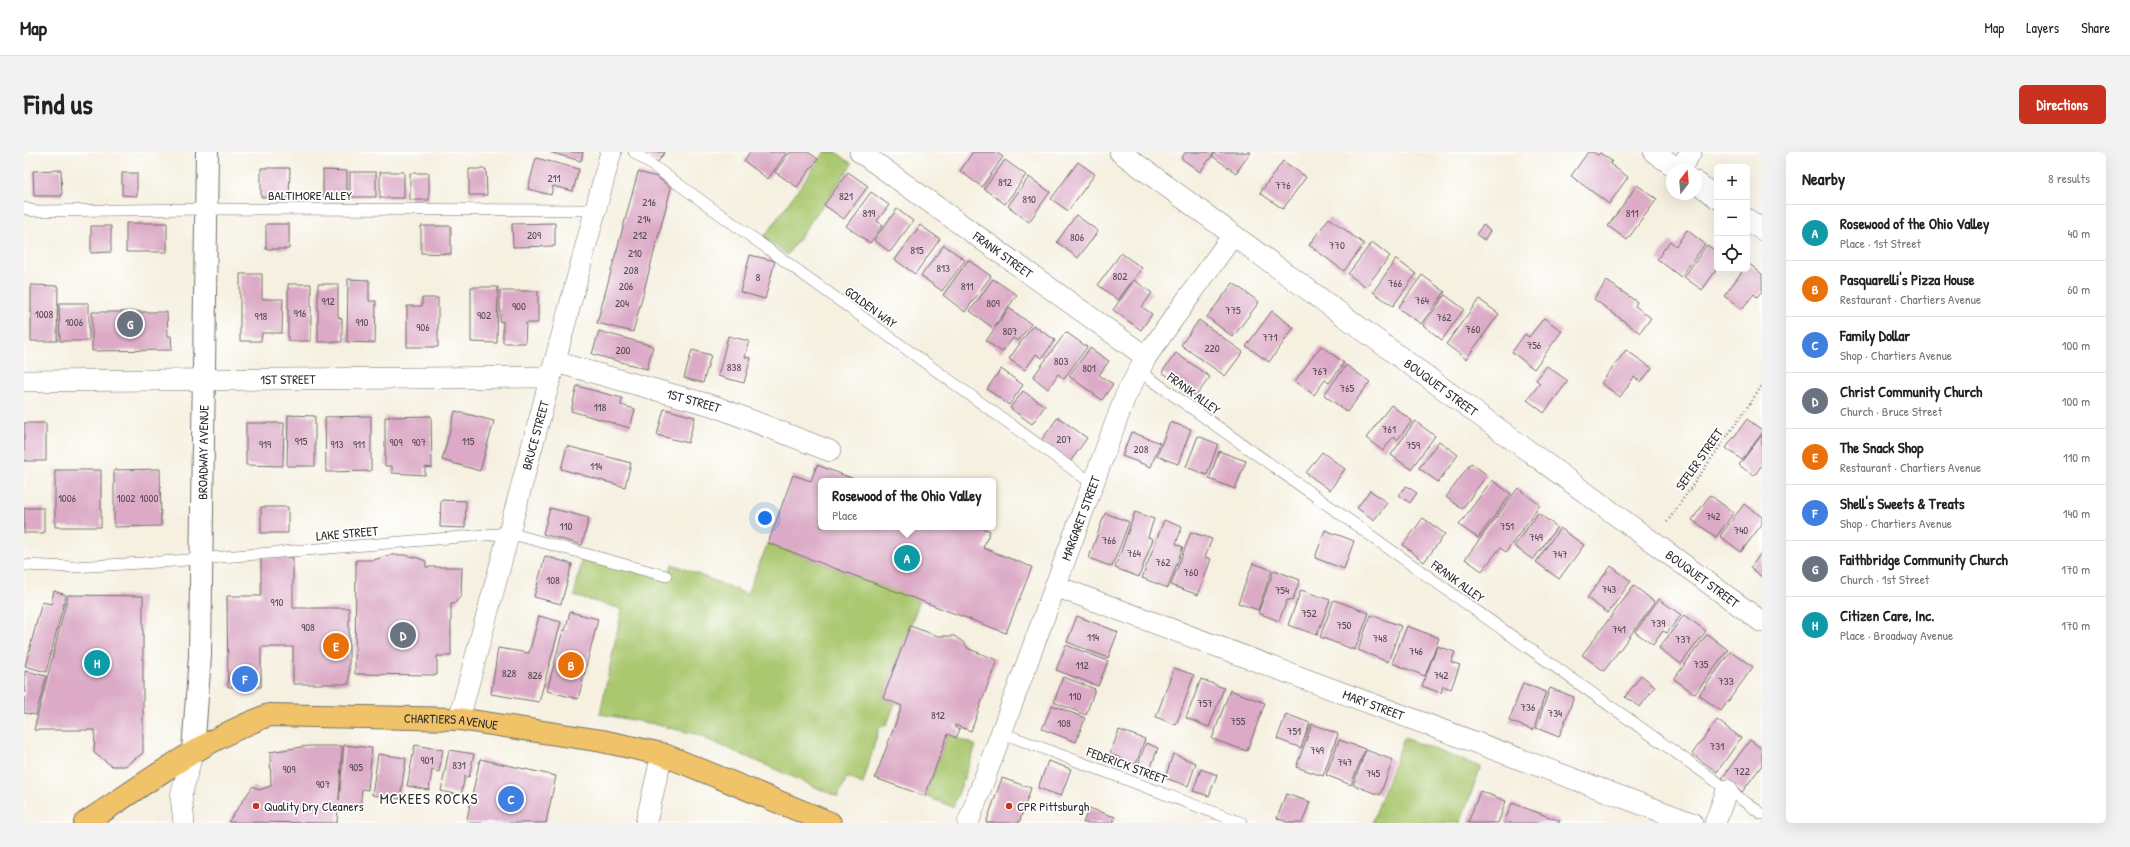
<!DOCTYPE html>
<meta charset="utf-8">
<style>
:root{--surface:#fff;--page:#f2f2f2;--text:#222;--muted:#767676;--line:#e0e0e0;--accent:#c8321e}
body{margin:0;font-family:"Patrick Hand",sans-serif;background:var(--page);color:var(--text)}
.controls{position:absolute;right:12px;top:12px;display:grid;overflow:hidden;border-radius:6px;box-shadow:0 4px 16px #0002}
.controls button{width:36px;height:36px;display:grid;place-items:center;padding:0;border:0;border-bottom:1px solid var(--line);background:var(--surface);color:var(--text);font:20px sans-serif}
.compass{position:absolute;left:1642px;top:12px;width:36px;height:36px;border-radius:50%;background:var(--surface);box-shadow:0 4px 16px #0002;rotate:16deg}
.you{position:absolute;left:741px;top:366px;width:14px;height:14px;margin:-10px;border:3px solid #fff;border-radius:50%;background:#1a73e8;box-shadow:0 0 0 6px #1a73e833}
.badge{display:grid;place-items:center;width:26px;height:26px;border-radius:50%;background:var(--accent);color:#fff;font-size:13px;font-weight:700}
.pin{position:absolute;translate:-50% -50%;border:2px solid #fff;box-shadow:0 1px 4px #0006}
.popup{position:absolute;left:794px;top:326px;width:178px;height:52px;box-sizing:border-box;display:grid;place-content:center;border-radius:6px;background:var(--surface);filter:drop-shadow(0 1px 3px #0005);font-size:13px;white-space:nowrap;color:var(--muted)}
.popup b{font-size:15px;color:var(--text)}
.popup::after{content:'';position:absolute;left:50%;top:100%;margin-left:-8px;border:8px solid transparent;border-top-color:var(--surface)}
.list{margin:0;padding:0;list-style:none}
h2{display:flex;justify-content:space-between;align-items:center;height:52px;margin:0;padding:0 16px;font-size:17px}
h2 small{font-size:13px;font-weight:400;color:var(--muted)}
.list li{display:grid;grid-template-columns:26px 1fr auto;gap:12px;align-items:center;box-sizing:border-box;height:56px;padding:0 16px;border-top:1px solid var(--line)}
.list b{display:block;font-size:15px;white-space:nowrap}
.list p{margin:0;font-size:13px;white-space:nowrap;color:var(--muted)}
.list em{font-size:13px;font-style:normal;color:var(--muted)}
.icon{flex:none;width:22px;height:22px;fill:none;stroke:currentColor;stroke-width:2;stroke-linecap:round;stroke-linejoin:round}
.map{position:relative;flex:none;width:1738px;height:671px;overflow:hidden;border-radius:6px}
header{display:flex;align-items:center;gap:24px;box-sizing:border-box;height:56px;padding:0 20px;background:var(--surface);border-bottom:1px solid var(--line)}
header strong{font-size:19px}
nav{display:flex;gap:22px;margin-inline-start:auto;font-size:14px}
.intro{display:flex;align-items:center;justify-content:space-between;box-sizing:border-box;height:96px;padding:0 24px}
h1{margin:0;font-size:28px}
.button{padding:10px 18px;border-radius:6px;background:var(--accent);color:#fff;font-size:14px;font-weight:700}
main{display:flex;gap:24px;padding:0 24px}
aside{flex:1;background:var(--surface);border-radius:6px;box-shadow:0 4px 16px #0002}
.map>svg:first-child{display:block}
.green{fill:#aac86f;stroke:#6a7a4d}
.building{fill:#dcaac6}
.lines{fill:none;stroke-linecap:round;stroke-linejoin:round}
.service-casing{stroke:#72706a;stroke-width:12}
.minor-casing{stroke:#72706a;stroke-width:22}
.tertiary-casing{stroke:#72706a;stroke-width:24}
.primary-casing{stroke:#72706a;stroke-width:24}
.path{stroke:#72706a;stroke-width:2.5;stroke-dasharray:1 3;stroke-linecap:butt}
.service{stroke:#fff;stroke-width:11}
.minor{stroke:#fff;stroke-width:21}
.tertiary{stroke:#fff;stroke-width:22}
.primary{stroke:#f1c369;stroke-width:22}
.poi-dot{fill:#c8321e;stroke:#fff;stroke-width:1.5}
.labels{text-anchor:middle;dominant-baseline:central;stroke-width:3.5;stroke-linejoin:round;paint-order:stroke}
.number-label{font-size:11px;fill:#574b52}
.street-label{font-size:13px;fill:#2b2b2b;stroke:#fff}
.poi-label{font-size:13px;fill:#2b2b2b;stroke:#fff;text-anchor:start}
.quarter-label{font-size:15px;letter-spacing:1px;fill:#2b2b2b;stroke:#fff}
</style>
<header>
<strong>Map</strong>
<nav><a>Map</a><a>Layers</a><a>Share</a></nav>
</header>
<div class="intro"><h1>Find us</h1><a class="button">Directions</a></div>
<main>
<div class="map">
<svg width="1738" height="671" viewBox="0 0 1738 671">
<rect width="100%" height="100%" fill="#fff"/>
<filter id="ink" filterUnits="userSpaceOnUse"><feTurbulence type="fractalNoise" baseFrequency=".025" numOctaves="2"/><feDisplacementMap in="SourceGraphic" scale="8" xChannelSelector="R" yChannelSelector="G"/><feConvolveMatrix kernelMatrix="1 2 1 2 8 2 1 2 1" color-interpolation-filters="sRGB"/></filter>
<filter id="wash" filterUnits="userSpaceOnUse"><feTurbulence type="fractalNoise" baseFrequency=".012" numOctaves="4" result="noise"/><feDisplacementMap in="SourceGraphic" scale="16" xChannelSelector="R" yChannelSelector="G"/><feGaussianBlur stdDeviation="0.9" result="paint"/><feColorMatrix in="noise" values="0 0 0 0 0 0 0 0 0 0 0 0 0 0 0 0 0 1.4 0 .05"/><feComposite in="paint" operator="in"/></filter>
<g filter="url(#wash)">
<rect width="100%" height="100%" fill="#f5f0e0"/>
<path class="green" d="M801,0H812L828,12L763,103L740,85Z
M744,391L896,448L859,546L871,551L863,572L855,576L839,632L823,625L814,645L671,582L630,572L576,562L598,457L550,444L559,403L644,425L648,412L723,442Z
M924,582L952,594L929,655L901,644Z
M1380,586L1457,615L1436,671H1348Z"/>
<g id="blocks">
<path class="building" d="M525,0H559L557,9Z
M618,0H641L633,11Z
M726,0H763L744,27L720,9Z
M766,0H784L794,7L773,35L751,20Z
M949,0H972L979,5L958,35L936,19Z
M1162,0H1191L1176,20L1157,6Z
M1191,0H1227L1212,21L1188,4Z
M1564,0H1569L1574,3L1576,1L1588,9L1586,12L1604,25L1585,52L1547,24Z
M512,6L555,17L549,39L529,34L527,43L504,37Z
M981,8L1002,23L981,52L960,37Z
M1259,9L1282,25L1259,57L1236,41Z
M1054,10L1071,22L1044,59L1027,47Z
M237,16H266L265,46L237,45Z
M445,17H462L463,43H445Z
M37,18L38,44H10L9,19Z
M299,18L323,19V46L299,45Z
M326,20H352V45H326Z
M356,20H380V46H356Z
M614,20L633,25L647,36L609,180L573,171Z
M824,20L844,34L820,67L800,53Z
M98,21H113V44L98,43Z
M386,21H405V48H386Z
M1005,25L1026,40L1005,70L984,54Z
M1613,33L1633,47L1603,88L1584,74Z
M847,40L865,53L853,69L859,73L846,91L822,74Z
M873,57L889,69L866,100L850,88Z
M1052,63L1074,79L1054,106L1033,90Z
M1305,66L1340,92L1320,119L1285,93Z
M102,71H143V100H102Z
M531,71V94L489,95L488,72Z
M242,72H265V97H242Z
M896,73L916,87L891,122L871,108Z
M1459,73L1466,79L1460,88L1452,82Z
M67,74H87V100L67,101Z
M397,74H427V102L397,101Z
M1663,78L1681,92L1657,125L1633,107L1646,89L1652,94Z
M1348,90L1366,104L1342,135L1324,122Z
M920,93L941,108L918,139L897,124Z
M1683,93L1693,100V117L1678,138L1660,125Z
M1097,101L1118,116L1094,148L1074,133Z
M726,103L751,109L741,147L716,140Z
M1372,107L1392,122L1369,154L1349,140Z
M944,108L967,124L941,160L919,143Z
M1724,111L1738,122V139L1733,145L1730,142L1718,157L1700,144L1720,117H1723Z
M216,122H238V147H259L258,181H238L237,189H216Z
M1398,123L1421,140L1397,172L1374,156Z
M324,127L345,128V149H352L351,191L323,190Z
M969,127L993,143L969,176L946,159Z
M1110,128L1128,141L1118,155L1128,162L1117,178L1089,158Z
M1583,129L1613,150L1611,154L1627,166L1616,181L1570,147Z
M1209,131L1235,150L1209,185L1183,165Z
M264,132H287V189H264Z
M294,132H314V165L318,167V190H294Z
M7,133L34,134L33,189H7Z
M447,135H474L473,191L447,190Z
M476,139H514V171H502L501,191H479V169L476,170Z
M1421,143L1440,157L1418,188L1399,173Z
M398,146H414V195H383V154H398Z
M1455,147L1475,162L1442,207L1422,192Z
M35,151H65V189H36Z
M985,156L1007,172L994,189L989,186L978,200L962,189Z
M1248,159L1270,176L1245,210L1222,194Z
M68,160H143L144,184H147L148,198L68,199Z
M1520,166L1538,179L1510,217L1488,200L1501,182L1505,185Z
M1175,168L1219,200L1201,224L1157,193Z
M1009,173L1031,188L1018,206L1012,202L1001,218L985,207Z
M575,179L629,194L623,217L568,202Z
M1042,180L1063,195L1040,227L1034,222L1024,237L1009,225Z
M704,184L725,189L721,205L727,206L720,231L694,224Z
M1297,194L1320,211L1305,231L1301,228L1290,243L1271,229Z
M1066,196L1085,209L1075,223L1089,232L1078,248L1045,224Z
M668,198L687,203L679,231L660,226Z
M1602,198L1628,216L1617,230L1610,225L1596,245L1577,231Z
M1152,201L1186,225L1172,244L1138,220Z
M1322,213L1346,230L1323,260L1300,243Z
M1523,214L1544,229L1520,261L1503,248L1516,231L1512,228Z
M977,217L999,233L985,253L963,237Z
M553,234L598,246L597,253L611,257L606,276L547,259Z
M999,239L1021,254L1008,272L986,256Z
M1367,253L1388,269L1373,288L1369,285L1359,299L1342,286Z
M640,257L671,265L664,291L633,283Z
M431,259L470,269L456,319L418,308Z
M264,263L291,264V314H263Z
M347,264V319L302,320L301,265Z
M407,264L408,316L401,315V323L368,321V314H361V265Z
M1034,265L1063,286L1046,310L1017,289Z
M1723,267L1738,278V281L1718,308L1702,296Z
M1391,269L1411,284L1387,317L1367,303Z
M1146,270L1167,277L1154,312L1133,304Z
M0,271H22V309H0Z
M222,271H260L259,314L222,313Z
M1107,280L1136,291L1127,315L1098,304Z
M1738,283V313L1730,324L1715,313Z
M1174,284L1194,292L1183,323L1162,315Z
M1415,289L1434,303L1414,330L1395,316Z
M543,294L607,311L601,335L537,317Z
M1195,299L1222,309L1211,337L1185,327Z
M1298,300L1321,317L1306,338L1282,321Z
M1447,311L1463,323L1438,357L1422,345Z
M793,313L835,329H797V375H956L966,379L959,396L1008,415L982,481L744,391L769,323L787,329Z
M136,317L137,374L90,375V318Z
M31,318H77V375H31Z
M1468,328L1487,342L1454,386L1435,373Z
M1382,334L1393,341L1386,351L1375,343Z
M1494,336L1516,353L1482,400L1476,396L1458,419L1441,407Z
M1346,338L1363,351L1350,368L1333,356Z
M1686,343L1710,361L1692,385L1668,368Z
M417,348L442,349L441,376L416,375Z
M1720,352L1738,365V372L1717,400L1696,384Z
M237,355H264V381H237Z
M0,356H20V381H0Z
M526,356L565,366L558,393L519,382Z
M1111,360L1130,367L1124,385L1129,387L1115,425L1091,416Z
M1081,361L1105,370L1088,415L1065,406Z
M1514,361L1533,375L1509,408L1490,394Z
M1399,366L1421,382L1400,410L1379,393Z
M1140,368L1158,375L1152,392L1159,395L1144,436L1118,426Z
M1536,376L1560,393L1535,427L1512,410Z
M1301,378L1330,389L1320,417L1291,406Z
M1167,380L1188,387L1181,405L1187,407L1174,443L1147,433Z
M1738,400V425L1726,416Z
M365,403H380L394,406L402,409V415H438L437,444L430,452H427V504H413V523L331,522L332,408H350Z
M521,404L548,412L537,452L510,445Z
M269,405V456H325V532H269V495H237V535H204L203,444H237V406Z
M1229,411L1248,418L1234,458L1214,451Z
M1587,414L1607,429L1584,461L1563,446Z
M1250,418L1276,428L1268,449L1263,448L1255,469L1234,461Z
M1610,434L1631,450L1580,519L1558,503Z
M1277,438L1306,448L1293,483L1264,473Z
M30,439L42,443L22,520L1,514L18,450L27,452Z
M44,443L119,444V601L101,614H88L70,601L71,578H10Z
M1635,447L1657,463L1643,481L1639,479L1629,493L1611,480Z
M1310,448L1345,461L1331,498L1296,485Z
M546,460L574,467L554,547L523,539L539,478L541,479Z
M1347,463L1377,474L1364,510L1334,498Z
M1660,463L1682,479L1657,512L1635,496Z
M515,464L537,470L515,550L467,542L474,496L505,501Z
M1053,464L1094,480L1084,506L1043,490Z
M886,474L914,484H930L939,490L945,497L973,508L947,579L931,573L930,575L936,577L932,586L924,582L901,644L851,626L878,554L859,546Z
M1383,474L1415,486L1401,524L1368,511Z
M1683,482L1704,498L1671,542L1650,527Z
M1042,493L1084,509L1074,534L1032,518Z
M1413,494L1431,500L1427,510L1436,513L1427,537L1419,534L1417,541L1398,534Z
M1707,499L1729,515L1697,559L1675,543Z
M1150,516L1170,523L1152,573L1132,565Z
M1,519L22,524L12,563L0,561Z
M1617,523L1631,534L1616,555L1601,545Z
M1039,525L1071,537L1062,563L1030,550Z
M1177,527L1200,536L1185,575L1162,566Z
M1499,531L1522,540L1509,578L1485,569Z
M1526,536L1550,545L1535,585L1512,576Z
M1206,538L1241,551L1223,599L1188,587Z
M1028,553L1061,566L1052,590L1018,577Z
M1262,562L1286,571L1277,596L1253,587Z
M1693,568L1717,586L1693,620L1668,602Z
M1288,572L1314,582L1299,624L1272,615Z
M1095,578L1121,587L1112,612L1086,602Z
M1315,588L1341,597L1327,633L1302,623Z
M1726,588L1738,597V613L1718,640L1698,626Z
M1122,591L1134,596L1126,618L1114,613Z
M320,593L348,596L344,638L338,637L336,658L314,655L313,671L204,670L229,634L235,638L247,634L246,600L284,594H318L315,648Z
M391,593L419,598L415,620L408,618L405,638L383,634Z
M425,598L450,602L445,625L441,624L437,643L417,639Z
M1342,598L1369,608L1356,643L1329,633Z
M354,602L382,606L376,647L348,643Z
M1149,602L1172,611L1164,634L1141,626Z
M456,607L532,624L522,671H442Z
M1024,609L1047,617L1037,644L1014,636Z
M1177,617L1193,623L1185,644L1169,639Z
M978,626L1007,636L995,671H962Z
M1456,639L1482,649L1474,671H1444Z
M1262,642L1286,650L1278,671H1265L1253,666Z
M1488,651L1536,669L1535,671H1480Z
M1065,656L1091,665L1089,671H1059Z"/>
</g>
</g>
<g filter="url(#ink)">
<use href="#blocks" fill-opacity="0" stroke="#72706a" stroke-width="1"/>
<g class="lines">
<g class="service-casing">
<path id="service" d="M610,0L1069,332
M0,56L10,59L182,57L572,58
M1114,218L1738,662
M0,413L50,415L151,409L485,381L642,424
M978,581L1218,671"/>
</g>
<g class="minor-casing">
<g id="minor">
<path id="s1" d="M836,0L1122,205"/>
<path id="s2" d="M1096,0L1738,470"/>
<path d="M1630,0L1655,18"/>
<path d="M1655,18L1667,0"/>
<path d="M1672,30L1693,46"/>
<path d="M1723,67L1738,78"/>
<path id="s3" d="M531,210L690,254L806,299"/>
<path id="s4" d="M0,229L527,225"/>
<path id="s5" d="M1031,434L1668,671"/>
<path id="s6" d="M435,567L587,0"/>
<path d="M160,671L157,644L169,599"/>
<path d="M622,671L638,602"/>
<path id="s7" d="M944,671L1101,245L1122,205L1209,83"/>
<path d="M1691,671L1703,638"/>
</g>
</g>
<g class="tertiary-casing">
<g id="tertiary">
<path id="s8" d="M169,599L176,504L183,0"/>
</g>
</g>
<g class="primary-casing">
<g id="primary">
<path id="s9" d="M61,671C121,632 178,588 245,563L435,567L578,589L638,602L806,671"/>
</g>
</g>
<path class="path" d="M1643,370L1738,234"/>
<use href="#service" class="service"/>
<use href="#minor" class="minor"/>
<use href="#tertiary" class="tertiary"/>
<use href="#primary" class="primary"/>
</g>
</g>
<g class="poi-dot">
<circle cx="232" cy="654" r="4"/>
<circle cx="985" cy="654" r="4"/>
</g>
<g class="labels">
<g class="number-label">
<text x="530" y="26">211</text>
<text x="981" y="30">812</text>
<text x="1259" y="33">776</text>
<text x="822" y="44">821</text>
<text x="1005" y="47">810</text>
<text x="625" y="50">216</text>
<text x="845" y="61">819</text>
<text x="1608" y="61">811</text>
<text x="620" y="67">214</text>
<text x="510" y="83">209</text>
<text x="616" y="83">212</text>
<text x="1053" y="85">806</text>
<text x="1313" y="93">770</text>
<text x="893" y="98">815</text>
<text x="611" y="101">210</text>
<text x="919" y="116">813</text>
<text x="607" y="118">208</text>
<text x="1096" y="124">802</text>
<text x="734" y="125">8</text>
<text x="1371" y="131">766</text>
<text x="602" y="134">206</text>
<text x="943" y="134">811</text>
<text x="1398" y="148">764</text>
<text x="304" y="149">912</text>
<text x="598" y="151">204</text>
<text x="969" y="151">809</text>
<text x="495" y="154">900</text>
<text x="1209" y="158">775</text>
<text x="276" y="161">916</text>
<text x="20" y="162">1008</text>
<text x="460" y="163">902</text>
<text x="237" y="164">918</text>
<text x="1420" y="165">762</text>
<text x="50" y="170">1006</text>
<text x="338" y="170">910</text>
<text x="399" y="175">906</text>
<text x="1449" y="177">760</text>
<text x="986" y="179">807</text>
<text x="1246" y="185">771</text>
<text x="1510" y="193">756</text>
<text x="1188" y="196">220</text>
<text x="599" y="198">200</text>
<text x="1037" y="209">803</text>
<text x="710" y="215">838</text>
<text x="1065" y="216">801</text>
<text x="1296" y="219">767</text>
<text x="1323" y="236">765</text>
<text x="576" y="255">118</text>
<text x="1365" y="277">761</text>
<text x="1040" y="287">207</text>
<text x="277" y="289">915</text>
<text x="444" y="289">115</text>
<text x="372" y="290">909</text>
<text x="395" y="290">907</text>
<text x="241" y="292">919</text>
<text x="313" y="292">913</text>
<text x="335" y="292">911</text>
<text x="1389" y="293">759</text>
<text x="1117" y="297">208</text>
<text x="572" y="314">114</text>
<text x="43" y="346">1006</text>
<text x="102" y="346">1002</text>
<text x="125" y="346">1000</text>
<text x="1689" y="364">742</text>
<text x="542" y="374">110</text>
<text x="1483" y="374">751</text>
<text x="1717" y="378">740</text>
<text x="1512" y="385">749</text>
<text x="1085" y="388">766</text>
<text x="1110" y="401">764</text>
<text x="1536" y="402">747</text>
<text x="1139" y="410">762</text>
<text x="1167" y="420">760</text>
<text x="529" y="428">108</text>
<text x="1585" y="437">743</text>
<text x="1258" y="438">754</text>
<text x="253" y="450">910</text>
<text x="1285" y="461">752</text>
<text x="1634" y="471">739</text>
<text x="1320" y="473">750</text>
<text x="284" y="475">908</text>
<text x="1595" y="477">741</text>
<text x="1069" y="485">114</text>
<text x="1356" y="486">748</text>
<text x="1659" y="487">737</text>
<text x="1392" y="499">746</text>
<text x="1677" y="512">735</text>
<text x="1058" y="513">112</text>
<text x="485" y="521">828</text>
<text x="511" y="523">826</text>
<text x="1417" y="523">742</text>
<text x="1702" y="529">733</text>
<text x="1051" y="544">110</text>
<text x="1181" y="551">757</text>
<text x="1504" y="555">736</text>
<text x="1531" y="561">734</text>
<text x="914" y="563">812</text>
<text x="1214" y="569">755</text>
<text x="1040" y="571">108</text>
<text x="1270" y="579">751</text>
<text x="1693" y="594">731</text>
<text x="1293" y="598">749</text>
<text x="403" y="608">901</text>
<text x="1321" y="610">747</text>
<text x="435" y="613">831</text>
<text x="332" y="615">905</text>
<text x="265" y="617">909</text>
<text x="1718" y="619">722</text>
<text x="1349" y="621">745</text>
<text x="299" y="632">907</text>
</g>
<g class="street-label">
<text x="286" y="43">BALTIMORE ALLEY</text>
<text stroke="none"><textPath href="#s1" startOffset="176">FRANK STREET</textPath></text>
<text transform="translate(847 155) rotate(36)">GOLDEN WAY</text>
<text stroke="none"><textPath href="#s4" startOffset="264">1ST STREET</textPath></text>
<text stroke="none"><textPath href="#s2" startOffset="398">BOUQUET STREET</textPath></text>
<text transform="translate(1170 241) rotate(36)">FRANK ALLEY</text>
<text stroke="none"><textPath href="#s3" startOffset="144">1ST STREET</textPath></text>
<text stroke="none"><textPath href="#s6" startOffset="294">BRUCE STREET</textPath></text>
<text stroke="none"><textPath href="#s8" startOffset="299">BROADWAY AVENUE</textPath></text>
<text transform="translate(1675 307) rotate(-55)">SEFLER STREET</text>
<text stroke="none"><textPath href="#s7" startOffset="325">MARGARET STREET</textPath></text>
<text transform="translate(323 381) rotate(-5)">LAKE STREET</text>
<text stroke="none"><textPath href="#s2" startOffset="722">BOUQUET STREET</textPath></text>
<text transform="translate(1434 429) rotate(36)">FRANK ALLEY</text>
<text stroke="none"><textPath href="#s5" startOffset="340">MARY STREET</textPath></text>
<text stroke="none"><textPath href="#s9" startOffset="396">CHARTIERS AVENUE</textPath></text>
<text transform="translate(1103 613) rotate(20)">FEDERICK STREET</text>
</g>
<g class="poi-label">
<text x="240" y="654">Quality Dry Cleaners</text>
<text x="993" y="654">CPR Pittsburgh</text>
</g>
<g class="quarter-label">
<text x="405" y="646">MCKEES ROCKS</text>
</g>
</g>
</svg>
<div class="controls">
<button>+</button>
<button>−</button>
<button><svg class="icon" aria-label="locate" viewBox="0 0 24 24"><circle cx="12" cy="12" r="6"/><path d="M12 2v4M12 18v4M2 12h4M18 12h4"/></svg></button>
</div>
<svg class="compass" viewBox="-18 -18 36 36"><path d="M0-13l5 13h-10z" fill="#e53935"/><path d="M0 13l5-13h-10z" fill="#767676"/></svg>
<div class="you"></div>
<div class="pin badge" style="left:883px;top:406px;background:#0f9aa8">A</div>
<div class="popup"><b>Rosewood of the Ohio Valley</b>Place</div>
<div class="pin badge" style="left:547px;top:513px;background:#e8710a">B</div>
<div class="pin badge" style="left:487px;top:647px;background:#3f7fe0">C</div>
<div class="pin badge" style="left:379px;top:483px;background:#6b7280">D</div>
<div class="pin badge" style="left:312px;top:494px;background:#e8710a">E</div>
<div class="pin badge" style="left:221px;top:527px;background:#3f7fe0">F</div>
<div class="pin badge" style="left:106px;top:172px;background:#6b7280">G</div>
<div class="pin badge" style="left:73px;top:511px;background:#0f9aa8">H</div>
</div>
<aside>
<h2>Nearby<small>8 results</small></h2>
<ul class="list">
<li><span class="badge" style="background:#0f9aa8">A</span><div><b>Rosewood of the Ohio Valley</b><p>Place · 1st Street</p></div><em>40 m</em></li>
<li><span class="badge" style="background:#e8710a">B</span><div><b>Pasquarelli's Pizza House</b><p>Restaurant · Chartiers Avenue</p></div><em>60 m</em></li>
<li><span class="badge" style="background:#3f7fe0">C</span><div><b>Family Dollar</b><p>Shop · Chartiers Avenue</p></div><em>100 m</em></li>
<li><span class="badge" style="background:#6b7280">D</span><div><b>Christ Community Church</b><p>Church · Bruce Street</p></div><em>100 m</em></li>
<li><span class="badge" style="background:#e8710a">E</span><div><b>The Snack Shop</b><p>Restaurant · Chartiers Avenue</p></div><em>110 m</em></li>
<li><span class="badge" style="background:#3f7fe0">F</span><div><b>Shell's Sweets &amp; Treats</b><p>Shop · Chartiers Avenue</p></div><em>140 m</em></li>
<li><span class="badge" style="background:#6b7280">G</span><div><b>Faithbridge Community Church</b><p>Church · 1st Street</p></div><em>170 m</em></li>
<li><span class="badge" style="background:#0f9aa8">H</span><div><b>Citizen Care, Inc.</b><p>Place · Broadway Avenue</p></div><em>170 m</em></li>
</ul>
</aside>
</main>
